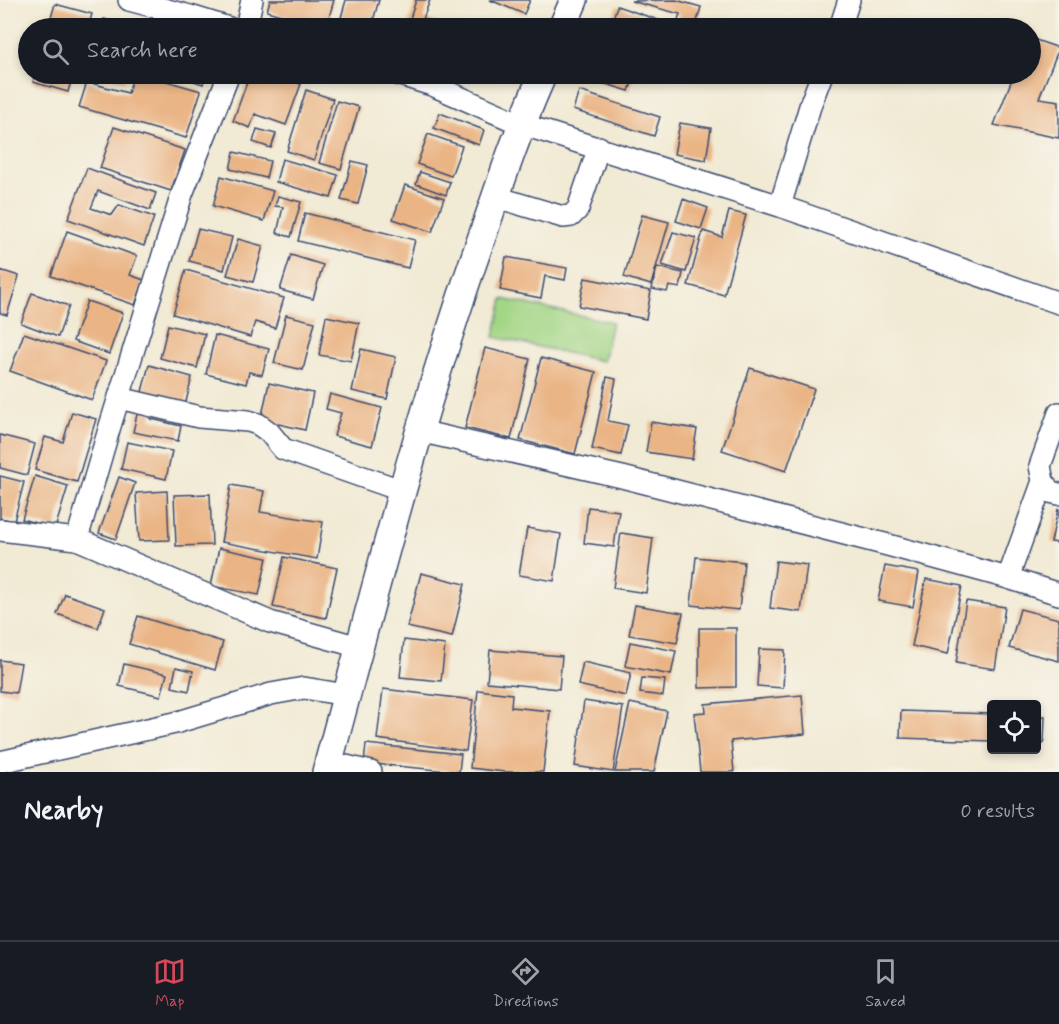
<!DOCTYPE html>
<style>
:root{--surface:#171b24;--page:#20242c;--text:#f1f3f6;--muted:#9ea1a6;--line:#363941;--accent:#d1495b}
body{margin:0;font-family:Mynerve,sans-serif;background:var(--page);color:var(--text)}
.controls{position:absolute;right:18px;bottom:18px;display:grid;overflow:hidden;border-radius:6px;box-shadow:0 3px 9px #0003}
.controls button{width:54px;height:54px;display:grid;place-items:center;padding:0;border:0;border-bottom:2px solid var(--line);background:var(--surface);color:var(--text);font:30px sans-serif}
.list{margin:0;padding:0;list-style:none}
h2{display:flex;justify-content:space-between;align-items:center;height:78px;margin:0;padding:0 24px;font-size:26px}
h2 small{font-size:20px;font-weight:400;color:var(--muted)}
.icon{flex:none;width:33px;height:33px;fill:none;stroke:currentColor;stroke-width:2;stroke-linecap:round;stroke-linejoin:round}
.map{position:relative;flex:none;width:1059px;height:772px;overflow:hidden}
.search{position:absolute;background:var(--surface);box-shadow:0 3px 9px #0003;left:18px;right:18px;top:18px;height:66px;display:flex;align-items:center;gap:15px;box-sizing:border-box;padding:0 21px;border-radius:33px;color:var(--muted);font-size:22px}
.sheet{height:168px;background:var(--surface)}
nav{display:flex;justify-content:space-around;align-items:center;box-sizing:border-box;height:84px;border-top:2px solid var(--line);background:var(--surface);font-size:16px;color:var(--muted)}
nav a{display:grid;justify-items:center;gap:3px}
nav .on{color:var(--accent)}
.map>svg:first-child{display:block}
.green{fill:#a3d685;stroke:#5f8272;stroke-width:1.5}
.building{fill:#eab484}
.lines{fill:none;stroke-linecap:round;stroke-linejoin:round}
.minor-casing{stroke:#3b4b70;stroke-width:24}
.major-casing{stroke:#3b4b70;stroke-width:30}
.minor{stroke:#fff;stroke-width:21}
.major{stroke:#fff;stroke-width:27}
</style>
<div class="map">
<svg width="1059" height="772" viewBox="0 0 1059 772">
<rect width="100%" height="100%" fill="#f7f3e8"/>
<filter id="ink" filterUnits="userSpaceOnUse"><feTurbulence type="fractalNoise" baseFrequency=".0167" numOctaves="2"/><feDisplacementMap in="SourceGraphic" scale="12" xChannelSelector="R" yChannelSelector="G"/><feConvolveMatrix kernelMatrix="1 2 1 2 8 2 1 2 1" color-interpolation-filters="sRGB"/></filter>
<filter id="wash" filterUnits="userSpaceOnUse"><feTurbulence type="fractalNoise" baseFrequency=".008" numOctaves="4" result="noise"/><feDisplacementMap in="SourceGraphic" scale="24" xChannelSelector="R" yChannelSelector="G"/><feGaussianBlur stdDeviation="1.35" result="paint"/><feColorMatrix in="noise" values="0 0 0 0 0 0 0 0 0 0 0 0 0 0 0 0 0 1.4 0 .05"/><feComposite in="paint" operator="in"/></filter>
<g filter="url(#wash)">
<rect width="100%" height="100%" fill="#f1ead4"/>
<path class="green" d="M503,299L612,322L603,361L494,337Z"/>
<g id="blocks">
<path class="building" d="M270,0H334L326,28L267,11Z
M346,0H379L371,28H338Z
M416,0H430L423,19L439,24L438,28H407Z
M490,0H530L524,14Z
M676,0L701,7L696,25L707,28H675L680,14L631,1Z
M55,4L92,14L88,28H48Z
M617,6L664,22L661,28H610Z
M104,19L137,28H101Z
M1030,38L1059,48L1039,98L1059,101V138L994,125L1014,74H1030Z
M35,74H73L68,92L33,82Z
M99,74H126L124,81Z
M134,74H142L201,91L186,138L79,107L87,82L128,93Z
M172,74H206L203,84Z
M250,74H271L301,84L286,125L255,114L250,128L233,121Z
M595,74H635L629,91L593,80Z
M306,90L333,99L314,160L287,151Z
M579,91L660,117L654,136L573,110Z
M337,101L359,107L341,169L319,163Z
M440,113L484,130L479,145L434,128Z
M680,123L711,128L706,160L674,154Z
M114,127L185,150L171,191L100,168Z
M257,129L276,134L271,148L253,142Z
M428,134L462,146L451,176L417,164Z
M234,152L270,161L266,178L230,169Z
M282,159L338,175L331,198L276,182Z
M352,161L368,165L358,204L341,200Z
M87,168L156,193L150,210L98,191L91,208L112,215L119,205L154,217L144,246L68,219Z
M420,172L450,182L446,195L416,184Z
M221,176L273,191L264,221L213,206Z
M405,185L444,198L432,232L393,219Z
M278,196L301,202L291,237L277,233L283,207L275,206Z
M683,199L708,208L701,229L676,221Z
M729,211L746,215L724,295L688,285L703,231L722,237Z
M305,213L415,240L408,268L298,241Z
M642,215L669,222L651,285L624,277Z
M198,229L232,237L224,270L189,261Z
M67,231L137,256L130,275L144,280L135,305L51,276Z
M673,232L696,238L686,272L662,265Z
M238,239L263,246L253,282L227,275Z
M291,255L323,265L313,299L280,290Z
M506,257L567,268L565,280L545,276L541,298L500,290Z
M657,267L683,273L680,288L669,286L667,292L652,289Z
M0,270L19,276L7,315L0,313Z
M186,270L284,298L275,328L255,322L250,337L173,314Z
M585,278L651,291L646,319L579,306Z
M32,293L69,306L58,337L21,323Z
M87,301L123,313L109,354L73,341Z
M286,315L315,322L303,370L274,363Z
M326,316L359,323L351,361L319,355Z
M168,325L205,334L197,368L160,358Z
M24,333L106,361L92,400L10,371Z
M215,335L269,349L262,375L249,372L246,384L206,374Z
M485,348L530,359L511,439L465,428Z
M361,349L396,357L387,399L352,391Z
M541,358L596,372L575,454L520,440Z
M149,365L192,377L184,410L140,399Z
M750,368L814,389L786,471L722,450Z
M607,377L616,379L608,421L628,425L621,455L592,449Z
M269,383L313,393L305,430L261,420Z
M330,394L382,408L372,446L334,436L341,413L326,409Z
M138,410L152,413L151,419L181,426L178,441L133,432Z
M72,412L96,419L77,482L35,470L45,437L63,442Z
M651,422L697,429L692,459L646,452Z
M0,435L35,444L27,475L0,468Z
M127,442L172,451L166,479L121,469Z
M0,476L24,482L14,521L0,518Z
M35,476L68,486L55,529L22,519Z
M119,477L135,483L116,539L99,533Z
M231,485L264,491L260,512L323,522L317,559L221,542Z
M167,491L169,540L139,541L136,493Z
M210,494L212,545L176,546L174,495Z
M588,507L619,511L614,547L584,543Z
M1058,509H1059V543L1051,542Z
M527,528L561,534L554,581L519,575Z
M621,533L653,538L646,593L613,588Z
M219,548L267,558L259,595L211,586Z
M284,557L337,568L326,618L273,607Z
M696,557L744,562L739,610L691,605Z
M776,561L807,565L801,612L770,608Z
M885,566L919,572L913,607L878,601Z
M421,573L465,584L452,637L407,627Z
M926,579L962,586L948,654L912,646Z
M65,594L105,608L98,628L57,614Z
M966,601L1005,607L995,669L956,663Z
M635,605L683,613L677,643L629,635Z
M1020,609L1059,619V661L1009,648Z
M138,616L223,642L215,670L129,644Z
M699,628H736V687L699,688Z
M404,640L445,645L441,681L400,677Z
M630,642L676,651L671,675L625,666Z
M759,649L785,650L783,688L757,686Z
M490,650L562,656L559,689L487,682Z
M0,660L21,663L16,693L0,691Z
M583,662L631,673L626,696L578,685Z
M124,664L167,674L161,696L119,686Z
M176,667L193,671L189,691L172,687Z
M642,678L665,680L663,696L640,693Z
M383,689L473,700L466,751L377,739Z
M478,690L512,694L511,707L550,711L543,772H505L470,768Z
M802,695L805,734L731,741L734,772H700L694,713L706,712L705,704Z
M584,701L623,707L613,772L575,766Z
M630,703L667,711L654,772H615Z
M901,711L992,714V741L900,738Z
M1036,716H1045L1044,743H1036Z
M366,744L461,754L459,772L364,763Z"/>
</g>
</g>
<g filter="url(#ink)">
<use href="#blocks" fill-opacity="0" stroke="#3b4b70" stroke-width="1.5"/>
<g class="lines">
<g class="minor-casing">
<path id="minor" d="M129,0L190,16L229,28
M246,28L252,0
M840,28L849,0
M397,74L432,85L521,124L780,206L1059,303
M496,197L563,217L571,216L578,209L599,147
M780,206L811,103L822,74
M119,398L199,417L248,421L258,424L269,432L283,449L403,491
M1059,413L1040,466L1043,481L1050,492L1059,494
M419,431L622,477L888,545L1008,578L1059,594
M0,530L77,539L270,622L359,647
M77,539L110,426L182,194L229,74
M1008,578L1043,481
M0,762L175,723L271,694L304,688L346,695
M329,762L371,772"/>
</g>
<g class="major-casing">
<path id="major" d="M562,28L574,0
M326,772C375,590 421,408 484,231C502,178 520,125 543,74"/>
</g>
<use href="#minor" class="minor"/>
<use href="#major" class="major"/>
</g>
</g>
</svg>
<div class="controls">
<button><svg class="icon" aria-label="locate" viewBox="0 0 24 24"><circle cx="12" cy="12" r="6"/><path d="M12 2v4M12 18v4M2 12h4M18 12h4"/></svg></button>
</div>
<div class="search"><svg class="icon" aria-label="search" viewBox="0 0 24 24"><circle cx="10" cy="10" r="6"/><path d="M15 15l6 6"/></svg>Search here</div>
</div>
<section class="sheet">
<h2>Nearby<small>0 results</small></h2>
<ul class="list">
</ul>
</section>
<nav>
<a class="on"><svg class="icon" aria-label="map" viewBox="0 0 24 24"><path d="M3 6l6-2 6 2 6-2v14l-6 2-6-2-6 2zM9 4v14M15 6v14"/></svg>Map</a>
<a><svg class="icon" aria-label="directions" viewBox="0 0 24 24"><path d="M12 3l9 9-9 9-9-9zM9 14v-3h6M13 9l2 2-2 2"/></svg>Directions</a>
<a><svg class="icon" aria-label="saved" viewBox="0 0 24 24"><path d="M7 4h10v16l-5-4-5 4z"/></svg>Saved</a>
</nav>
